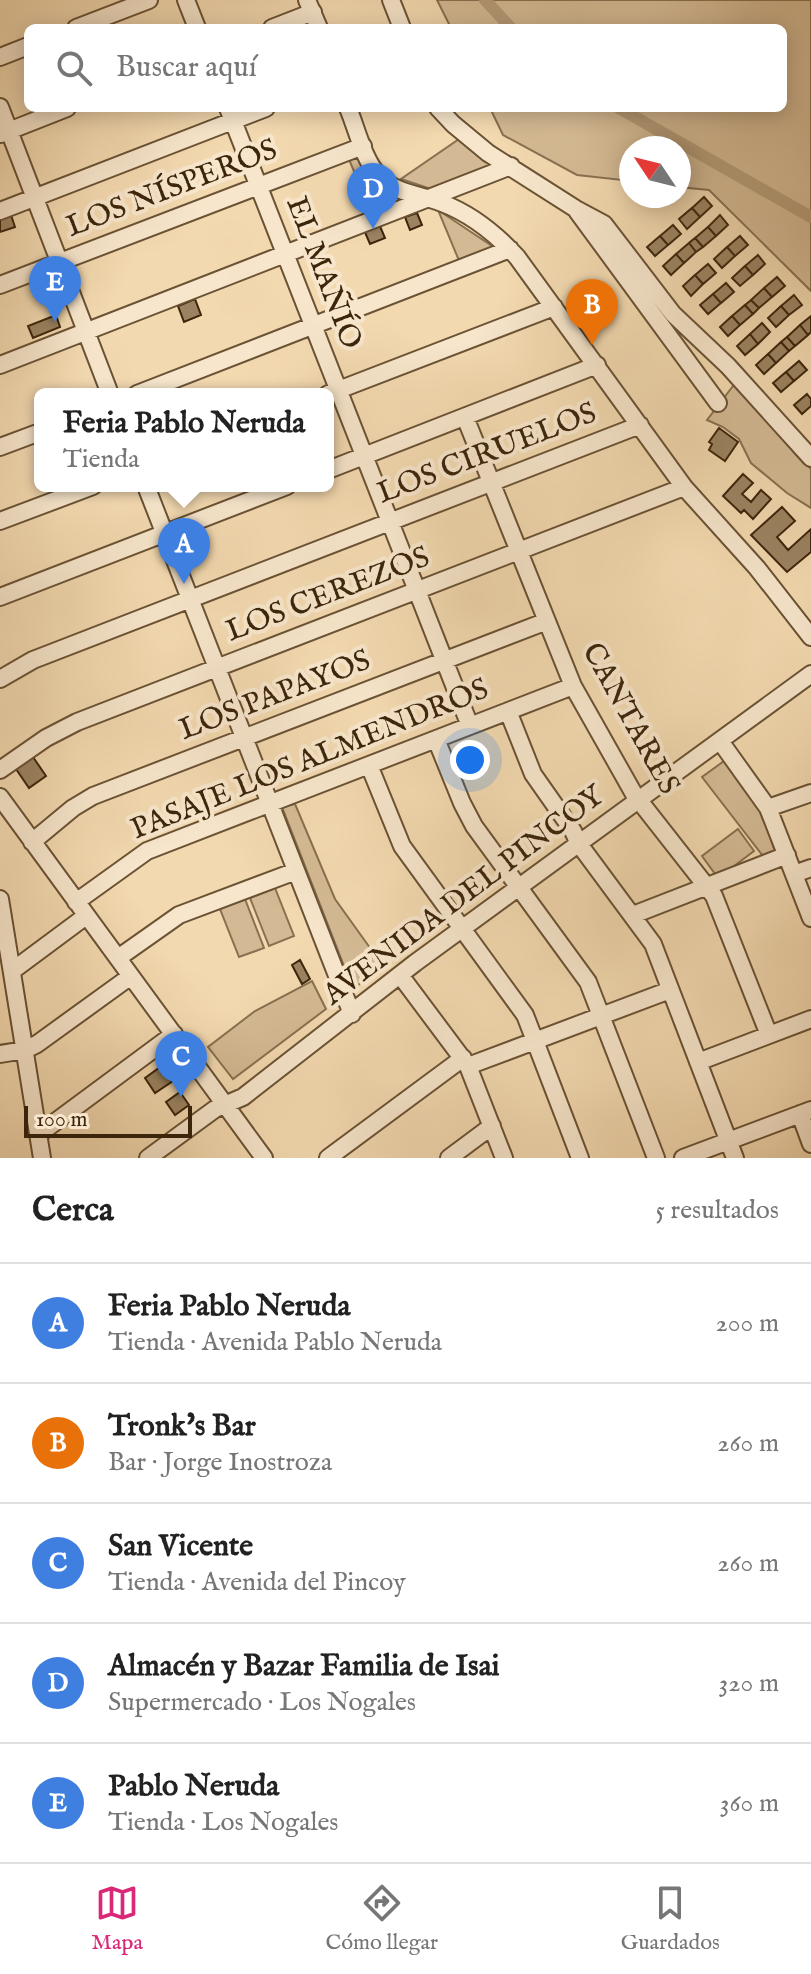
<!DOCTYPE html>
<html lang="es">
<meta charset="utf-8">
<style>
:root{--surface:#fff;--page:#f2f2f2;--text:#222;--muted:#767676;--line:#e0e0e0;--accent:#db2777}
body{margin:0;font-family:"IM FELL English",serif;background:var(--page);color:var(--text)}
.compass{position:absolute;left:619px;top:136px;width:72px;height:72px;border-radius:50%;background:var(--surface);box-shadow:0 4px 20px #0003;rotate:305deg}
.scale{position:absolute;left:24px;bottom:20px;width:168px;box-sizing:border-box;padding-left:8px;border:4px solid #3c250b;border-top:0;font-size:22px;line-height:28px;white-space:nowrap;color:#3c250b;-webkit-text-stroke:6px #f7e6cc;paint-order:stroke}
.you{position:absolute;left:470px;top:760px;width:28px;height:28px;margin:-20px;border:6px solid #fff;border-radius:50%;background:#1a73e8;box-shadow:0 0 0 12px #1a73e833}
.badge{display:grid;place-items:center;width:52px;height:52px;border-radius:50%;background:var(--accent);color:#fff;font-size:26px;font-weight:700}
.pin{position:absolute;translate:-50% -66px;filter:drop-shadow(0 2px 4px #0008)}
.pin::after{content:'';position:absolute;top:42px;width:28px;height:24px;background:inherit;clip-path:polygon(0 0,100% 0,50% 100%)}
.popup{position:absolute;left:34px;top:388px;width:300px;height:104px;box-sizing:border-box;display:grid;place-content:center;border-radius:12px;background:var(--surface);filter:drop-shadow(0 2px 6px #0005);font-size:26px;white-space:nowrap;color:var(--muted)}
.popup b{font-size:30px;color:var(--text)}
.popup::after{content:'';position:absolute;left:50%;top:100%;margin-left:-16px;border:16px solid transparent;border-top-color:var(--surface)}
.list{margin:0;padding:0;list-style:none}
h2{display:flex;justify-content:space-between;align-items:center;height:104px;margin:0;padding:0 32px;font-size:34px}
h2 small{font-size:26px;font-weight:400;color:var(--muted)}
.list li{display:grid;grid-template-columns:52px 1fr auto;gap:24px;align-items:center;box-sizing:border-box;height:120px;padding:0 32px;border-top:2px solid var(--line)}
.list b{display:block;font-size:30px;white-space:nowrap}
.list p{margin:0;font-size:26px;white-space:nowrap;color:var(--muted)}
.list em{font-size:26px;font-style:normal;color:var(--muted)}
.icon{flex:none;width:44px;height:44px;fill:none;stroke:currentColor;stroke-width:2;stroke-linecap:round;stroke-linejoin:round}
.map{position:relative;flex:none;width:811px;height:1158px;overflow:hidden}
.search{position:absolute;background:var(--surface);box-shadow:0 4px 20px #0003;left:24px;right:24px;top:24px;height:88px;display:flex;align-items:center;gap:20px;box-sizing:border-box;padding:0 28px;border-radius:12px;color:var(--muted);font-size:30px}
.sheet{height:704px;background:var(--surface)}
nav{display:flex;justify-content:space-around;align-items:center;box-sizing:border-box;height:112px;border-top:2px solid var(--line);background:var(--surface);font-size:22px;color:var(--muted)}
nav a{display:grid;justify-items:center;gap:4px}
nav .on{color:var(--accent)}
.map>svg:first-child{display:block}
.green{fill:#d4ba94;stroke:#887050;stroke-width:2}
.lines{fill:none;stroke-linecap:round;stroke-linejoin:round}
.canal{stroke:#b59c78;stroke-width:12}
.building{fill:#9b8361;stroke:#3c250b;stroke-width:2}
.minor-casing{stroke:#6a5234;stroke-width:20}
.minor{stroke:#f7e6cc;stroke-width:16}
.labels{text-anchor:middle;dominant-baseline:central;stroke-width:8;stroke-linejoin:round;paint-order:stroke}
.street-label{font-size:30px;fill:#3c250b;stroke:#f7e6cc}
</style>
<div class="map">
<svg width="811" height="1158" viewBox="0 0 811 1158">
<rect width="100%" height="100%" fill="#f3d9b0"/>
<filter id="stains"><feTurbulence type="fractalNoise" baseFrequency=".0025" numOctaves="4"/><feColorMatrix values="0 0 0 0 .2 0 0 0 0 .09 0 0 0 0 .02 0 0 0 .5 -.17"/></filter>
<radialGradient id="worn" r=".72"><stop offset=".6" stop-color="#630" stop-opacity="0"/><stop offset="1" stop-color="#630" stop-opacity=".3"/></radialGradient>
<path class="green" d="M437,0H811V291L709,190L679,187V148H631V181L577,175L503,135L490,108H783V28H451Z
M462,137L492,162L490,170L437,191L401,179Z
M360,152L401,198L403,204L373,217L348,157Z
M438,210L498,250L460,263Z
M736,382L811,469V508L787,493L751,463L739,439L723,427L707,420Z
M724,761L763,812L775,852L763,856L702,777Z
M295,804L335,899L383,966L353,989L282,807Z
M738,829L754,851L718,878L702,856Z
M275,888L294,936L269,946L250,898Z
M245,899L264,948L239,957L220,909Z
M312,981L326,1009L233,1079L208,1047L255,1011Z"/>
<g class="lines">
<path class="canal" d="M485,0L511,28
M619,108L811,217"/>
</g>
<path class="building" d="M704,197L712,206L700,217L692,208Z
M692,208L700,217L687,229L679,219Z
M10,212L15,227L0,232V215Z
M417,213L422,225L410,230L405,217Z
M720,215L728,225L716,236L708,227Z
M379,224L385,238L370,244L364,230Z
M673,225L681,234L668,245L660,236Z
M708,227L716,236L703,247L695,238Z
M660,236L668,245L655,256L647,247Z
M740,236L748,245L735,256L727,247Z
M695,238L703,247L696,252L689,243Z
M689,243L696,252L684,263L676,254Z
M727,247L735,256L722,268L714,259Z
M676,254L684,263L671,275L663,266Z
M758,255L765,264L753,275L745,266Z
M708,264L716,273L703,284L695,275Z
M745,266L753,275L740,286L732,278Z
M695,275L703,284L691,296L683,286Z
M777,277L785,286L772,297L764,288Z
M726,283L734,292L721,303L713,294Z
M764,288L772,297L759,308L751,300Z
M713,294L721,303L708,314L700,305Z
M794,295L802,305L789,315L781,306Z
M195,299L201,315L184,322L178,306Z
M751,300L759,308L753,314L745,305Z
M745,305L753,314L740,325L732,316Z
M781,306L789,315L776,327L768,318Z
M56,315L60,327L33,338L28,326Z
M732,316L740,325L728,336L720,327Z
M811,316V332L808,335L800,325Z
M762,323L770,332L758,344L750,334Z
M800,325L808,335L795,346L787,337Z
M750,334L758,344L745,355L737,346Z
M787,337L795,346L789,351L781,342Z
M781,342L789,351L776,363L768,354Z
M768,354L776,363L764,374L756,365Z
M799,361L807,370L794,381L786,372Z
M786,372L794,381L781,392L773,383Z
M807,394L811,399V406L802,414L794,405Z
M719,428L738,442L725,461L709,450L712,444L709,442Z
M743,474L753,483L742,494L751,502L761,490L771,499L753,519L744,510L741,513L723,496Z
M782,507L795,521L777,537L788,550L811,529V552L787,572L751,535Z
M33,757L46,776L29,788L16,769Z
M300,960L310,979L302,984L292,965Z
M163,1065L173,1081L155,1093L145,1078Z
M180,1092L189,1105L175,1115L166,1102Z"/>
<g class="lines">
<g class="minor-casing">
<path id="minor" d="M186,0L197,28
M307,0L319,28
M391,0L402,28
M76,28L149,0
M272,28L313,12
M0,57L28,46
M0,107L110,394
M228,108L470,726
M348,108C357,129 363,159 379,176C396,194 420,194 442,203C471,214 496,234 517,257L684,487L757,568L811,637
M438,108L453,124L488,153L576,209L604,224L673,314L728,366L811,458
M1,134L67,108
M0,211L266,108
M577,211L718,403
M0,285L363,146
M0,365L511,166
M137,394L510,249
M328,394L554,307
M465,417L573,686L634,794L714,896L769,1035
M0,447L40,432
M328,470L597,365
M146,486L352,1014
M0,521L93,486
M0,597L287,486
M0,679L33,660L640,425
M508,711L533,774L573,831L579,844L653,944L735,1158
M436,739L462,803L474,826L588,982L656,1158
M720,741L768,808L811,918
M369,765L402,846L525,1015L580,1158
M0,770L46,738L77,722L684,487
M0,797L264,1158
M768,808L811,793
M32,842L73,808L93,796L547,621
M794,874L811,868
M0,899L42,1158
M76,902L147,851L573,686
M633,915L787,855
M118,958L179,915L296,871
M12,971L86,916
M400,975L468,1066L504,1158
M0,1054L25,1050L37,1044L131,976
M698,1062L811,1019
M468,1066L670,990
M800,1114L811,1144
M39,1134L174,1034
M148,1158L215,1109L243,1097L415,963L811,674
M328,1158L463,1058
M449,1158L492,1126
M683,1158L811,1110"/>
</g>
<use href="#minor" class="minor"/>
</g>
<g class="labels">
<g class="street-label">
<text transform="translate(172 189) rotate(-21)">LOS NÍSPEROS</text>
<text transform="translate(323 273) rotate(69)">EL MAÑÍO</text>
<text transform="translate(487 454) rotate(-21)">LOS CIRUELOS</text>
<text transform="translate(328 595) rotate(-21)">LOS CEREZOS</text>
<text transform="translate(275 696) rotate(-21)">LOS PAPAYOS</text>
<text transform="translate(630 719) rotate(61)">CANTARES</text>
<text transform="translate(310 760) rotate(-22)">PASAJE LOS ALMENDROS</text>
<text transform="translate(464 896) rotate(-37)">AVENIDA DEL PINCOY</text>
</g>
</g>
<rect width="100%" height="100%" filter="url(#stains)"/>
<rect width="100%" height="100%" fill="url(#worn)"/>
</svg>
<svg class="compass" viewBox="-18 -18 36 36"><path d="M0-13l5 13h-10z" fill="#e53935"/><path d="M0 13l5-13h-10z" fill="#767676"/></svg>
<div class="scale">100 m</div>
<div class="you"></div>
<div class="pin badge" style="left:184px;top:584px;background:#3f7fe0">A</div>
<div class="popup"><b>Feria Pablo Neruda</b>Tienda</div>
<div class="pin badge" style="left:592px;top:345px;background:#e8710a">B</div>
<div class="pin badge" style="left:181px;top:1097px;background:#3f7fe0">C</div>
<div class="pin badge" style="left:373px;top:229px;background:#3f7fe0">D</div>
<div class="pin badge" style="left:55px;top:322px;background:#3f7fe0">E</div>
<div class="search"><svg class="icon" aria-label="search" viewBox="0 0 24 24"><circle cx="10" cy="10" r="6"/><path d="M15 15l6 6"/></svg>Buscar aquí</div>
</div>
<section class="sheet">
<h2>Cerca<small>5 resultados</small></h2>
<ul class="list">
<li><span class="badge" style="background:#3f7fe0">A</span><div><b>Feria Pablo Neruda</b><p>Tienda · Avenida Pablo Neruda</p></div><em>200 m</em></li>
<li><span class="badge" style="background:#e8710a">B</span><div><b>Tronk's Bar</b><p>Bar · Jorge Inostroza</p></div><em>260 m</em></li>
<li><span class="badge" style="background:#3f7fe0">C</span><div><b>San Vicente</b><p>Tienda · Avenida del Pincoy</p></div><em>260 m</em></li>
<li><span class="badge" style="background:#3f7fe0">D</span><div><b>Almacén y Bazar Familia de Isai</b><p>Supermercado · Los Nogales</p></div><em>320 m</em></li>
<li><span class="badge" style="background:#3f7fe0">E</span><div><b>Pablo Neruda</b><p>Tienda · Los Nogales</p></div><em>360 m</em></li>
</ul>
</section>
<nav>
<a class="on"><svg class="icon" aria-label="map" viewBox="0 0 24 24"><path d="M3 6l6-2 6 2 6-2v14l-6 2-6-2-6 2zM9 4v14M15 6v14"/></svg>Mapa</a>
<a><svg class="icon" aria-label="directions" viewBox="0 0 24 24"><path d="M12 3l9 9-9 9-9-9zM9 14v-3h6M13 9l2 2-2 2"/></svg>Cómo llegar</a>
<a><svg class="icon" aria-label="saved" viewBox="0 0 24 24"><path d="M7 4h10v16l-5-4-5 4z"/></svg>Guardados</a>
</nav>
